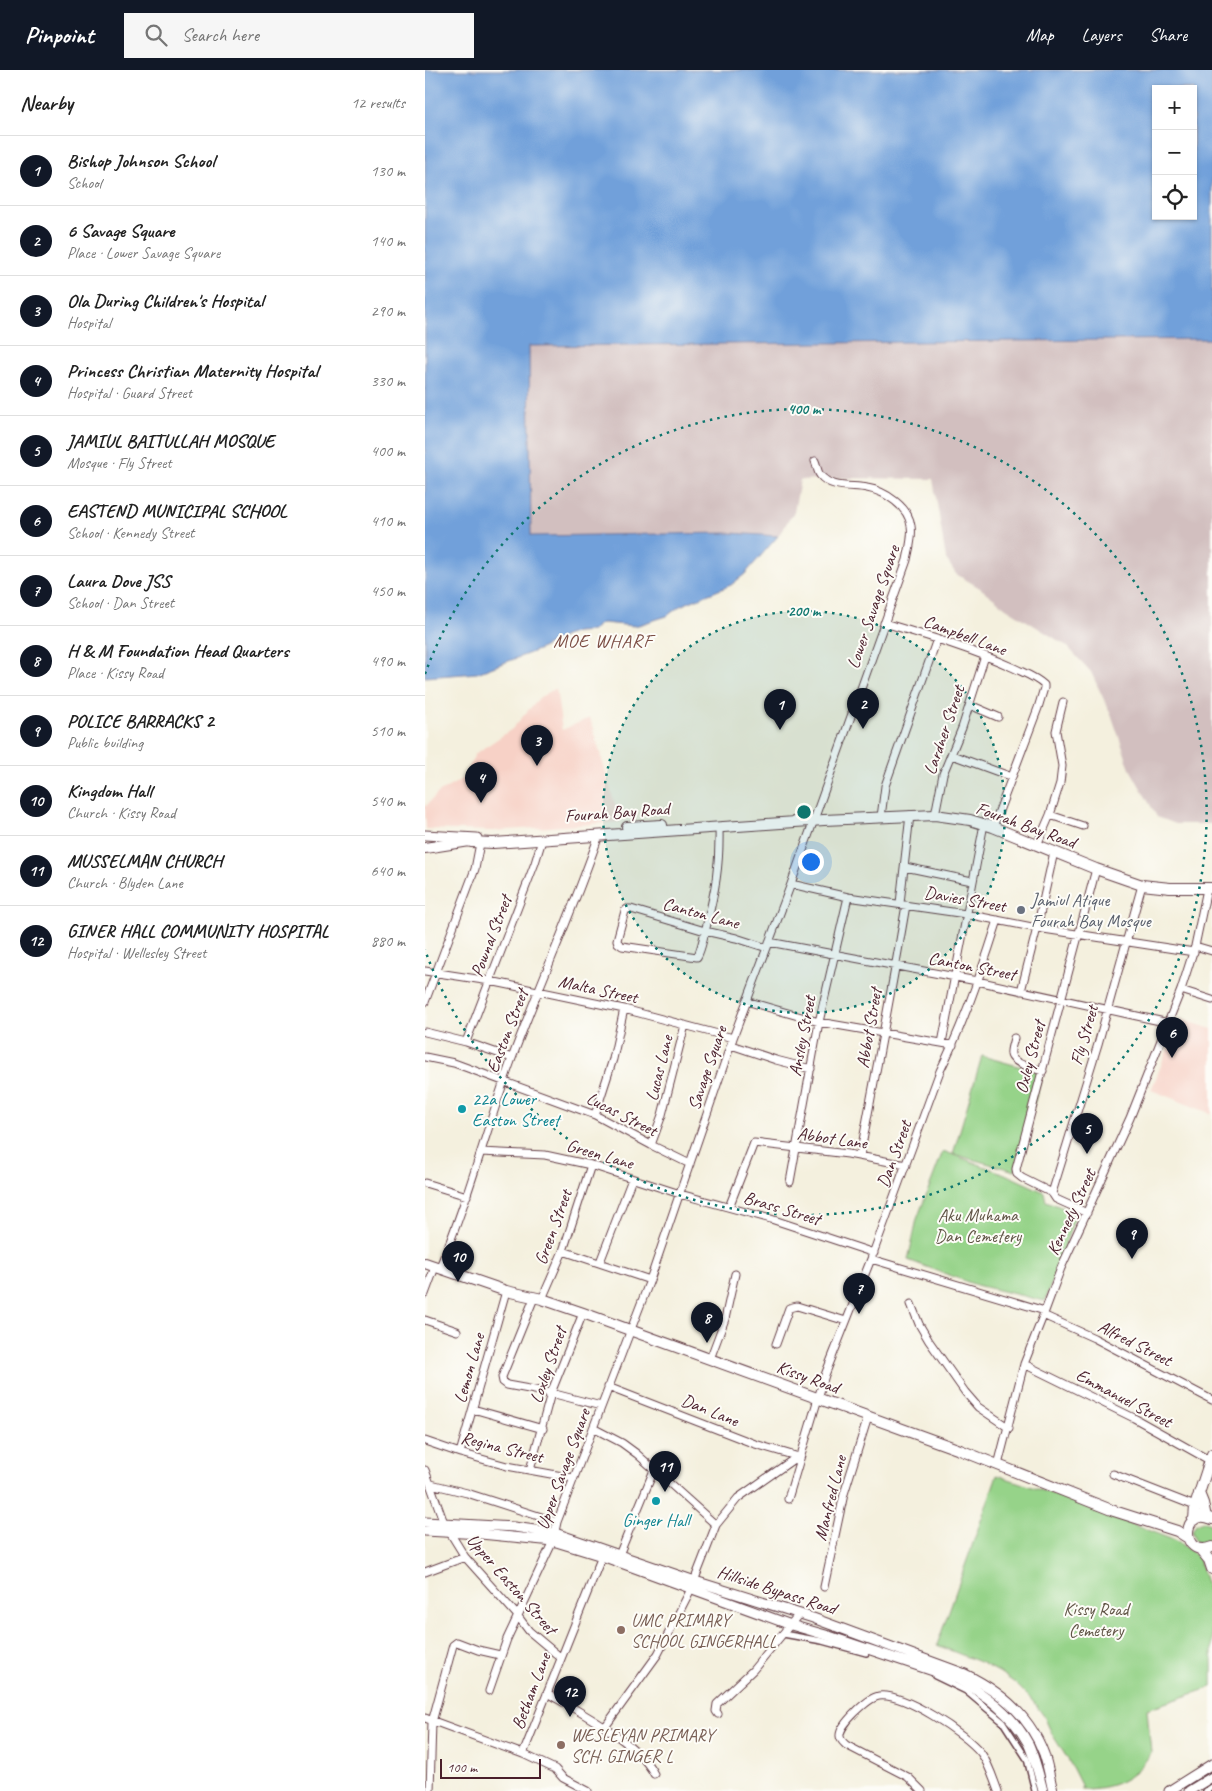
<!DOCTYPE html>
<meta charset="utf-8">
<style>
:root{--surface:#fff;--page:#f6f6f6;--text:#222;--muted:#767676;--line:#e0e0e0;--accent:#111827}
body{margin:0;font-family:Caveat,sans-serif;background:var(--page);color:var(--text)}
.controls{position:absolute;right:15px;top:15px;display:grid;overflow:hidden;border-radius:0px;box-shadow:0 1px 4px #0004}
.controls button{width:45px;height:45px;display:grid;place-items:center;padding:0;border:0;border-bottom:1px solid var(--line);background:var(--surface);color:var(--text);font:25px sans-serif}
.scale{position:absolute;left:15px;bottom:12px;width:101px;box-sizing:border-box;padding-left:5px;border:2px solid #4a1f2b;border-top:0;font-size:14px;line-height:18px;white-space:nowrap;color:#4a1f2b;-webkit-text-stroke:4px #fdfcf7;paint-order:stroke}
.you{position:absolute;left:385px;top:791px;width:18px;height:18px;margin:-12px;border:4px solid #fff;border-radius:50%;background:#1a73e8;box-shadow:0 0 0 8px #1a73e833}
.badge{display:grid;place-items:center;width:32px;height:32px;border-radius:50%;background:var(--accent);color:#fff;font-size:16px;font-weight:700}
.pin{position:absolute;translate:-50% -41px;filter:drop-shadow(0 1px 2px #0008)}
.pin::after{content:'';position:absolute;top:26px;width:18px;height:15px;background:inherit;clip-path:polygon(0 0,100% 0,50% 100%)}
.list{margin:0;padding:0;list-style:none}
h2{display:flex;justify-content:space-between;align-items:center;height:65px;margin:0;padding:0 20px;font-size:21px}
h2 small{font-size:16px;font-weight:400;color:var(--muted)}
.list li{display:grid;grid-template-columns:32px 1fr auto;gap:15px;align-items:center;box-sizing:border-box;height:70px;padding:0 20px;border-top:1px solid var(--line)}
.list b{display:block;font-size:19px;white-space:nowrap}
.list p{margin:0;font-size:16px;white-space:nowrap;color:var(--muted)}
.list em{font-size:16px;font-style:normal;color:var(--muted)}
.icon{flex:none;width:28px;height:28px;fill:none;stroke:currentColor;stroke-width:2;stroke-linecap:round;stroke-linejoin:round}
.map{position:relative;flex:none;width:787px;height:1721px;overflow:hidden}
header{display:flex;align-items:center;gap:30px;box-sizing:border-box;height:70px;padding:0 25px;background:var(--accent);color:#fff}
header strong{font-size:24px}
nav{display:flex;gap:28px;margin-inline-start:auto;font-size:18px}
.search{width:350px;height:45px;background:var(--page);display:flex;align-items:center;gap:12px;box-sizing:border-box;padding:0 18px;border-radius:0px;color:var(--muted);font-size:19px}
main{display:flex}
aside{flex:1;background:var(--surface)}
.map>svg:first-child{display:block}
.built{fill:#f7d1c6}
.industrial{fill:#d2bfbf}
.green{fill:#96d389;stroke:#70795a}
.water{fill:#71a0da;stroke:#5e6082;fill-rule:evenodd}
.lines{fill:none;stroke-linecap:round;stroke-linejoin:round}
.pedestrian-casing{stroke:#643e46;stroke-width:8}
.minor-casing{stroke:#643e46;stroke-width:9}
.tertiary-casing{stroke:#643e46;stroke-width:11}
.secondary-casing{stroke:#643e46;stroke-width:12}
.primary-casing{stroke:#643e46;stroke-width:12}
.pedestrian{stroke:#fff;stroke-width:5}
.minor{stroke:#fff;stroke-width:7}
.tertiary{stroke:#fff;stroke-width:9}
.secondary{stroke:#fff;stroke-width:10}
.primary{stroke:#fff;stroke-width:10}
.ring{fill:none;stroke:#0f766e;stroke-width:2.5;stroke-dasharray:2.5 5}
.worship-dot{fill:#6b7280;stroke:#fdfcf7;stroke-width:2}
.culture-dot{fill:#0f9aa8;stroke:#fdfcf7;stroke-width:2}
.education-dot{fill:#8d6e63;stroke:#fdfcf7;stroke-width:2}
.labels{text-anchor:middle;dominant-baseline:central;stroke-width:4;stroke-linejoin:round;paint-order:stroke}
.street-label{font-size:18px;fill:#4a1f2b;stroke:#fdfcf7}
.worship-label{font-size:18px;fill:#5b616d;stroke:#fdfcf7;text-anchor:start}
.culture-label{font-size:18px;fill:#0d838f;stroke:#fdfcf7;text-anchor:start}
.park-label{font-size:18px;fill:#615547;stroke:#fdfcf7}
.education-label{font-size:18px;fill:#785e54;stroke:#fdfcf7;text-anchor:start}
.neighbourhood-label{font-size:19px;letter-spacing:1px;fill:#7c4e45;stroke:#fdfcf7}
.centre{fill:#0f766e;stroke:#fdfcf7;stroke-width:2.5}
.ring-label{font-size:15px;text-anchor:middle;font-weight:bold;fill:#0f766e;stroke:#fdfcf7;stroke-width:4;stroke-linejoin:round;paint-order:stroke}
</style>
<header>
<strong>Pinpoint</strong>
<div class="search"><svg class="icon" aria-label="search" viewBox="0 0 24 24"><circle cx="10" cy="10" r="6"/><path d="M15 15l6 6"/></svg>Search here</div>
<nav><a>Map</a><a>Layers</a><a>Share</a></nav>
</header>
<main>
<aside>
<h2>Nearby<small>12 results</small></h2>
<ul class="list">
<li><span class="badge">1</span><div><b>Bishop Johnson School</b><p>School</p></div><em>130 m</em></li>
<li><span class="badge">2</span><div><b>6 Savage Square</b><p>Place · Lower Savage Square</p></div><em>140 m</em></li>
<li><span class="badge">3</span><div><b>Ola During Children's Hospital</b><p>Hospital</p></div><em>290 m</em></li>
<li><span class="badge">4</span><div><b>Princess Christian Maternity Hospital</b><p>Hospital · Guard Street</p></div><em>330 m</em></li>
<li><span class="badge">5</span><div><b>JAMIUL BAITULLAH MOSQUE</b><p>Mosque · Fly Street</p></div><em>400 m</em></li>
<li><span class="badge">6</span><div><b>EASTEND MUNICIPAL SCHOOL</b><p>School · Kennedy Street</p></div><em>410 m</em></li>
<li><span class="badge">7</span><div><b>Laura Dove JSS</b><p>School · Dan Street</p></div><em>450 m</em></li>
<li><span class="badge">8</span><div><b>H &amp; M Foundation Head Quarters</b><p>Place · Kissy Road</p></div><em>490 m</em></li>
<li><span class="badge">9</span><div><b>POLICE BARRACKS 2</b><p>Public building</p></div><em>510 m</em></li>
<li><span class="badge">10</span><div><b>Kingdom Hall</b><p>Church · Kissy Road</p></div><em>540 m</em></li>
<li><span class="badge">11</span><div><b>MUSSELMAN CHURCH</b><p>Church · Blyden Lane</p></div><em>640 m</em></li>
<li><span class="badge">12</span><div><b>GINER HALL COMMUNITY HOSPITAL</b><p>Hospital · Wellesley Street</p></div><em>880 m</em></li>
</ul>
</aside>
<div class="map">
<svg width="787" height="1721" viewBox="0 0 787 1721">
<rect width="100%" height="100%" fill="#fdfcf7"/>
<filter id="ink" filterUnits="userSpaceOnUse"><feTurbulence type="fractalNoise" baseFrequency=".02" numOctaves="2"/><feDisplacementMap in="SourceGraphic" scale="10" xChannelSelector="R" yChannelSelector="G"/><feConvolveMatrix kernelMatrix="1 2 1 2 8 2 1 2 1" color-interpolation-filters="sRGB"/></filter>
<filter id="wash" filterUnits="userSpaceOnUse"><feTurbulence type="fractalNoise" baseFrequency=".0096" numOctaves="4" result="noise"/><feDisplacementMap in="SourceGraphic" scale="20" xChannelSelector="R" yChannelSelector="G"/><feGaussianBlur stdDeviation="1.12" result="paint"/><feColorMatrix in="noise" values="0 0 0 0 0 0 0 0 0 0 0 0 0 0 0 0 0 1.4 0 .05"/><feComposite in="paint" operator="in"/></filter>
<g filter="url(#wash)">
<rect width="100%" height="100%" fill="#f4f0de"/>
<path class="built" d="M131,618L137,660L165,648L195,752L69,761L1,759L0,737L13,723L39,708L50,684L87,659L114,628Z
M755,949L787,959V1044L726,1020Z"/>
<path class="industrial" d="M787,269V754H751L732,747L705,699L687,647L666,602L642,576L581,538L555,518L531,504L521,489L508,409L413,408L375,410L369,442L353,466L305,463L106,466L103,276Z"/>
<path class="green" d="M557,986L618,1003L590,1101L528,1084Z
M518,1081L580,1104L619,1122L621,1131L651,1143L620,1231L551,1215L483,1190L492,1149Z
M572,1405L639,1428L751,1471L766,1481L773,1488L787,1531V1617L722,1639L726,1683C708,1711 687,1719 656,1719V1715L644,1691L627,1664L619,1646L606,1629L590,1613L574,1602L557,1593L512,1575Z
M778,1451L787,1455V1471L777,1475L770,1471L767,1461L771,1454Z"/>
<path class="water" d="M0,0H787V269L104,276L106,466L305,463L353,466L320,504L306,515L255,536L242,546L210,556L178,553L174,554L168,561L152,562L140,566L113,580L52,603L0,607ZM731,19H768V146H731Z"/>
</g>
<g filter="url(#ink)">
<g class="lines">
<g class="pedestrian-casing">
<path id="pedestrian" d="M358,1564L397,1571L441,1583
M510,1606L541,1621L578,1652L602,1689L610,1721
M781,1721L787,1717"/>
</g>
<g class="minor-casing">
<path id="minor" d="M459,553C503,566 547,579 589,598C599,603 611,607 619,615V618L613,638L568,757
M545,635L573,647
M527,685L587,707
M510,745L518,704L537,658L560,586
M625,745L658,756
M456,747L460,716L512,569
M294,758C295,796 290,821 281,858C278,867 277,879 272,887L197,876L193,873L192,870L200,841L202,839H206L280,861L311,868L342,878
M612,775L625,745L635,713L637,696L631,661L638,632
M480,797L547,811
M366,814L423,827L541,844L612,858L769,882
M475,833L485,745
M344,872L552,911L744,953
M770,876L787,881
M0,901L65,911L199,939L308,968
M756,920L787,930
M596,921L612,858L629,782
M321,931L394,952L528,975
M0,932L50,799L55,773
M0,962L41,972L87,988
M589,968C588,973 585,980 586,984C586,993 610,999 618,1001
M41,972L110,793L117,770
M517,973L559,754
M306,975L351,990L386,999
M0,987L29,993L170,1045L226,1075L265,1094
M170,1045L188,989L199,939
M226,1075L237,1045L260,955
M56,1082L120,1085L166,1095L255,1124L346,1149L449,1183
M435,1086C451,1002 467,919 481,835
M365,1112L394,952L423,827
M0,1113L42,1126
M627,1123L673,974L717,815
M304,1137L329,1073L423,1084L481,1095
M662,1143L631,1129L627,1123L597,1108L592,1104L591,1099L671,799
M138,1181L225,1210
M446,1189L620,1241
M175,1192L207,1109
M14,1199C43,1131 61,1060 86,991C114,915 148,841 174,765
M0,1224L10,1197
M109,1228L77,1307L78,1312L82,1315L126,1323L176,1336
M117,1229L138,1181L166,1095
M486,1234L494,1254L504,1271L540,1322L553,1337L584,1358
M618,1245L669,1268L787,1330
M0,1250L32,1261
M351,1274L364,1238L372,1236L421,1251
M285,1289L300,1249L310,1204
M599,1294L709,1348L784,1390
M183,1317L330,1374L374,1387
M48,1339L118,1359
M168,1358L197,1373L212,1384L291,1455
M0,1371L35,1383L82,1396L148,1408
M35,1383L81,1221
M573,1395L599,1294L620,1241L636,1198L705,1048L756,920L770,876L782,819
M0,1400L19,1453L40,1487L92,1545L104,1561L135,1587
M105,1400L126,1323L158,1243
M688,1404L770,1436
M6,1414L42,1423L132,1452
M363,1429L400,1305L446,1189L515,1001C539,953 557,901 573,850
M194,1485L229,1400
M0,1502L40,1487
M399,1517L419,1424L443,1347
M64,1621L82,1569L128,1471L132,1452L225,1210L308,968L366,814L482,490C484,479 488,467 486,456C484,437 460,421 442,418C427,415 406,419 395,405C392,401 392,395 390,391
M122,1623C153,1641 213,1672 229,1704
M293,1644L291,1641L292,1634L328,1600L374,1544
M0,1648L98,1684L130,1699L138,1708L163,1721
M180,1657L233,1584L266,1519L291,1455L313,1428L373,1386
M98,1684L177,1486
M5,1721L7,1652L28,1575L32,1572L53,1580L75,1585
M497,1721L483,1707L421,1675C419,1673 415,1670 415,1666C414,1655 443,1628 454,1626C479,1623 540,1663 556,1683C564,1694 568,1708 573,1721"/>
</g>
<g class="tertiary-casing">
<path id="tertiary" d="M0,765L52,768
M0,1452L89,1457L130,1463L270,1511L388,1548L540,1604C575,1621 605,1646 619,1684C623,1696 625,1709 628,1721
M0,1461L56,1464L128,1471L177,1486L366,1555L404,1566L532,1609C559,1623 588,1645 603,1673C610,1688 614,1705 618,1721
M744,1721L787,1694
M764,1721L787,1707"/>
</g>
<g class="secondary-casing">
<path id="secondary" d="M0,1193L81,1221L117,1229L158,1243L535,1380L689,1441L752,1461L763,1468
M774,1423L778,1433L781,1447
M787,1449C756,1435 754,1490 787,1477
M769,1450L770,1436L787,1384
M775,1479L784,1490L787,1499"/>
</g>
<g class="primary-casing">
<path id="primary" d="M202,757L237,755
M46,772L68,773L399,750L510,745L545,750L568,757L671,799L717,815L745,818H787
M0,778L51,770"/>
</g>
<use href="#pedestrian" class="pedestrian"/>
<use href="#minor" class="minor"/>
<use href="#tertiary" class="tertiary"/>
<use href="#secondary" class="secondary"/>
<use href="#primary" class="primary"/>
</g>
</g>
<circle cx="379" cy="742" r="201" fill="#0f766e" fill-opacity=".12"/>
<g class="ring">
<circle cx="379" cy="742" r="201"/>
<path d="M0 604A403 403 0 1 1 0 880"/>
</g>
<circle class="worship-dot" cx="596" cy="840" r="5"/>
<g class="culture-dot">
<circle cx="37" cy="1039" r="5"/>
<circle cx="231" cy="1431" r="5"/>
</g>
<g class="education-dot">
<circle cx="196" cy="1560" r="5"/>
<circle cx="136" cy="1675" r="5"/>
</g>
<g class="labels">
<g class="street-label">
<text transform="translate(448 537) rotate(-71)">Lower Savage Square</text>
<text transform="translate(540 565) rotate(20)">Campbell Lane</text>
<text transform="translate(519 660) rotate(-71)">Lardner Street</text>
<text transform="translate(192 742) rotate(-4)">Fourah Bay Road</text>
<text transform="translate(601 755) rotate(20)">Fourah Bay Road</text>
<text transform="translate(540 829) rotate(10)">Davies Street</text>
<text transform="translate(276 843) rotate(15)">Canton Lane</text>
<text transform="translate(66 866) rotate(-69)">Pownal Street</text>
<text transform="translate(547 896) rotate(11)">Canton Street</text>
<text transform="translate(173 919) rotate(12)">Malta Street</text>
<text transform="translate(444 958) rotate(-80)">Abbot Street</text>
<text transform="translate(82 961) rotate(-69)">Easton Street</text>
<text transform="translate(659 965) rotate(-74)">Fly Street</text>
<text transform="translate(377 966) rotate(-79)">Ansley Street</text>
<text transform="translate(605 987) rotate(-75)">Oxley Street</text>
<text transform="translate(234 998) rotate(-76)">Lucas Lane</text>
<text transform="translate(282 998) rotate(-71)">Savage Square</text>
<text transform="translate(197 1044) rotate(27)">Lucas Street</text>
<text transform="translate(407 1068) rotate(8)">Abbot Lane</text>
<text transform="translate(175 1084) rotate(16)">Green Lane</text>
<text transform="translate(469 1084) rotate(-70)">Dan Street</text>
<text transform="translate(357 1138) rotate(17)">Brass Street</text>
<text transform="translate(646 1142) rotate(-65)">Kennedy Street</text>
<text transform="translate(128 1157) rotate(-70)">Green Street</text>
<text transform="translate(710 1273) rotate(27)">Alfred Street</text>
<text transform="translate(123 1295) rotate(-71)">Loxley Street</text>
<text transform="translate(44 1298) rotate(-74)">Lemon Lane</text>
<text transform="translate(383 1307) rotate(20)">Kissy Road</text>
<text transform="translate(699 1328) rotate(28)">Emmanuel Street</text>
<text transform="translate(285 1340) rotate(22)">Dan Lane</text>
<text transform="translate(77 1377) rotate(14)">Regina Street</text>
<text transform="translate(138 1399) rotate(-70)">Upper Savage Square</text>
<text transform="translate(405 1428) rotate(-76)">Manfred Lane</text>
<text transform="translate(87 1514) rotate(49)">Upper Easton Street</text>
<text transform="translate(352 1520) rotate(18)">Hillside Bypass Road</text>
<text transform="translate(106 1621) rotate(-69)">Betham Lane</text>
</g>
<g class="worship-label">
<text x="606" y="830">Jamiul Atique<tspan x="606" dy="21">Fourah Bay Mosque</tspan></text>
</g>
<g class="culture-label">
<text x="47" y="1029">22a Lower<tspan x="47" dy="21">Easton Street</tspan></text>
<text x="231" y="1450" text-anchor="middle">Ginger Hall</text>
</g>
<g class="park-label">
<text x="553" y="1145">Aku Muhama<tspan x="553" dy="21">Dan Cemetery</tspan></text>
<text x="671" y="1539">Kissy Road<tspan x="671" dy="21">Cemetery</tspan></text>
</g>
<g class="education-label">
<text x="206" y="1550">UMC PRIMARY<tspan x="206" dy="21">SCHOOL GINGERHALL</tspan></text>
<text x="146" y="1665">WESLEYAN PRIMARY<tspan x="146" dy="21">SCH. GINGER L</tspan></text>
</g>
<g class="neighbourhood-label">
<text x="178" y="571">MOE WHARF</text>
</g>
</g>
<circle cx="379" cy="742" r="8" class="centre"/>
<g class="ring-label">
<text x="379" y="344">400 m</text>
<text x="379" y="546">200 m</text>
</g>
</svg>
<div class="controls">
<button>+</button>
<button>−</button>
<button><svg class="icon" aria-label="locate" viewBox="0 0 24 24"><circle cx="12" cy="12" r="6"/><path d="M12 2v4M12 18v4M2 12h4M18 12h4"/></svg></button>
</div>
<div class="scale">100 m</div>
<div class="you"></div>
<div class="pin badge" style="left:355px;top:660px">1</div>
<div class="pin badge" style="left:438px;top:659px">2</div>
<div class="pin badge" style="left:112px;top:696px">3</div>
<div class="pin badge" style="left:56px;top:733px">4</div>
<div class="pin badge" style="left:662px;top:1084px">5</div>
<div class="pin badge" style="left:747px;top:988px">6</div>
<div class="pin badge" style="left:434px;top:1244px">7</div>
<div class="pin badge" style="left:282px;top:1273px">8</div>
<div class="pin badge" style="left:707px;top:1189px">9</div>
<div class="pin badge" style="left:33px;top:1212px">10</div>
<div class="pin badge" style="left:240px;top:1422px">11</div>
<div class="pin badge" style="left:145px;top:1647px">12</div>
</div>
</main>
